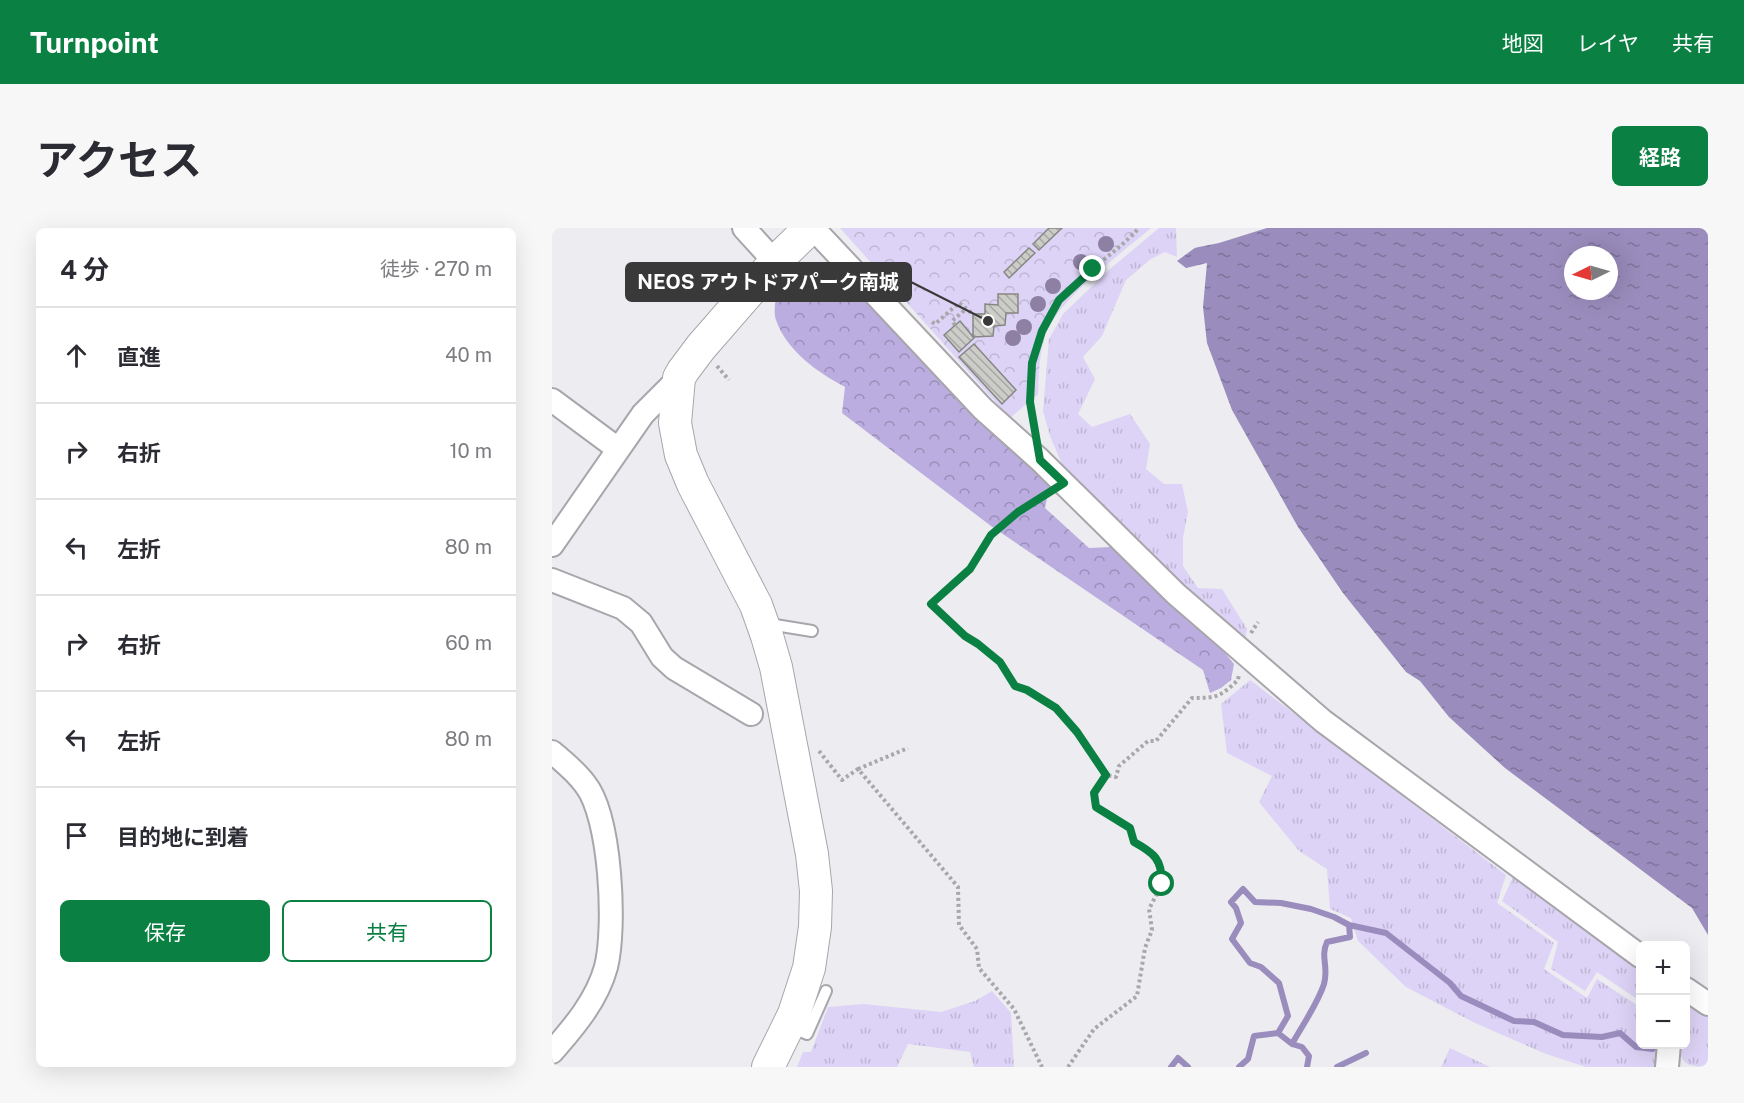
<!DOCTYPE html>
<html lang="ja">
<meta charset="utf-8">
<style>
:root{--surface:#fff;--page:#f7f7f7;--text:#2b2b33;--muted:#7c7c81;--line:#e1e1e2;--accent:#0b8043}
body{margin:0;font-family:"Public Sans","Noto Sans JP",sans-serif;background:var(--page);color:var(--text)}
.controls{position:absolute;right:18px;bottom:18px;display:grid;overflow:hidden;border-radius:9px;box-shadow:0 6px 24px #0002}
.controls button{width:54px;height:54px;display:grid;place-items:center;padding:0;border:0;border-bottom:2px solid var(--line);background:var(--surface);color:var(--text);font:30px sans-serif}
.compass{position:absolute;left:1012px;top:18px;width:54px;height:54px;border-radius:50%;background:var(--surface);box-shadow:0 6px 24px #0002;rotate:265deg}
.stop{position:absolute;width:18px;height:18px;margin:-14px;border:4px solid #0b8043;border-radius:50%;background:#fff}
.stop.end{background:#0b8043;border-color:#fff;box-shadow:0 2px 6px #0008}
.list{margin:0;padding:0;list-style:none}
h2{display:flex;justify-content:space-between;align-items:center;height:78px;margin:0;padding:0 24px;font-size:26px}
h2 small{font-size:20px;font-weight:400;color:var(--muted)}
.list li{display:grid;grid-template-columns:39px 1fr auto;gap:18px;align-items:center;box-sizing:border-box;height:96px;padding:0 24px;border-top:2px solid var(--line)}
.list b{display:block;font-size:22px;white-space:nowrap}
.list em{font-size:20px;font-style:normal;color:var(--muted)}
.actions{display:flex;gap:12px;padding:18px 24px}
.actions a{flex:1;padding:14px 0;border:2px solid var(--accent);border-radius:9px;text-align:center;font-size:21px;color:var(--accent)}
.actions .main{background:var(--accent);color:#fff}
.icon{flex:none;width:33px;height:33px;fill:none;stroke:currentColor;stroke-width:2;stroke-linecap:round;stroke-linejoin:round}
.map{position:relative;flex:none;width:1156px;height:839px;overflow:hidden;border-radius:9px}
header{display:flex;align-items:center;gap:36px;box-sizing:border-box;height:84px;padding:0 30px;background:var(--accent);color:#fff}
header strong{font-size:28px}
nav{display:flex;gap:33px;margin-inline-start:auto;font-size:21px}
.intro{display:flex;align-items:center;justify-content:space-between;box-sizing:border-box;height:144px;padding:0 36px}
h1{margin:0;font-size:42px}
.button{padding:15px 27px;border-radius:9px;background:var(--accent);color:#fff;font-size:21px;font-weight:700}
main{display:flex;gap:36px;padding:0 36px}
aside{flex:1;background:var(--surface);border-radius:9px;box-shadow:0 6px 24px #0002}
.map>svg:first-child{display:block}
.grass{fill:url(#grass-tufts)}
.forest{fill:url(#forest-crowns)}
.park{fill:url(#park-crowns)}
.water{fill:url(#water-ripples);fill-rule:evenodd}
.pier{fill:#edecf1}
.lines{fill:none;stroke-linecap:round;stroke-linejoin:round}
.stream{stroke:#9a8cbc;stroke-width:6}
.building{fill:url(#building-back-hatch);stroke:#868783;stroke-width:1.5}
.lane-casing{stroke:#a8a6ab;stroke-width:14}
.street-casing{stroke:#a8a6ab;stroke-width:26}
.secondary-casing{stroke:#a8a6ab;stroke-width:34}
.path{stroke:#a8a7aa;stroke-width:4;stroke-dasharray:3 3;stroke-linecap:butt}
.lane{stroke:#fff;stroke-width:10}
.street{stroke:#fff;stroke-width:22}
.secondary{stroke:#fff;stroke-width:32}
.tree{fill:#8d80a3}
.route{stroke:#0b8043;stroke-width:8}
.leader{fill:none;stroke:#39393a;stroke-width:2}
.callout-dot{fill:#39393a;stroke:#fff;stroke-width:2}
.callout{fill:#39393a;stroke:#39393a;stroke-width:2}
.callout-label{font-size:20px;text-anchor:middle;font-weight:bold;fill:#fff}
</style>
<header>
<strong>Turnpoint</strong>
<nav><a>地図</a><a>レイヤ</a><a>共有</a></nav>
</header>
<div class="intro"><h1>アクセス</h1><a class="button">経路</a></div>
<main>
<aside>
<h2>4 分<small>徒歩 · 270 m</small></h2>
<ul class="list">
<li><svg class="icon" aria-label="ahead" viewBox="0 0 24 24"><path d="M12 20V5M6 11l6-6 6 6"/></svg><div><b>直進</b></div><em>40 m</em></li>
<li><svg class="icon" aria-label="right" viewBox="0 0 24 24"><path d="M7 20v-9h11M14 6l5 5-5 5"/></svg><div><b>右折</b></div><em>10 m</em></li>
<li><svg class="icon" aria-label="left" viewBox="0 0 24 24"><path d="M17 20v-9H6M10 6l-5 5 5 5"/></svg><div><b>左折</b></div><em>80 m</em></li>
<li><svg class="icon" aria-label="right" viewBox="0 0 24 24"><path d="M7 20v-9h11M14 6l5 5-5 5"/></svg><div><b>右折</b></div><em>60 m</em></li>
<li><svg class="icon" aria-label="left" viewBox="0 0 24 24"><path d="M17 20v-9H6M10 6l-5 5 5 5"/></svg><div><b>左折</b></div><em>80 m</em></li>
<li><svg class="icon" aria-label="arrive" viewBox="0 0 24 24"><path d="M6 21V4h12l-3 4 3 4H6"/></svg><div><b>目的地に到着</b></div></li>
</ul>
<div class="actions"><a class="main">保存</a><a>共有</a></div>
</aside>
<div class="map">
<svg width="1156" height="839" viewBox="0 0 1156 839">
<defs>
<pattern id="grass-tufts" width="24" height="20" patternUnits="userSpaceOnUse" patternTransform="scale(1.5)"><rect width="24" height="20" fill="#ddd3f6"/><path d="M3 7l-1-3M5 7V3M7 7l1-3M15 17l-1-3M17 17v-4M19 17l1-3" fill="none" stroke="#beb6d4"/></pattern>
<pattern id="forest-crowns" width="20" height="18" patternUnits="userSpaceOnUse" patternTransform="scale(1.5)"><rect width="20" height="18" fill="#bcade0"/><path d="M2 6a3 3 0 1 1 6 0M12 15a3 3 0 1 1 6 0" fill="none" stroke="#9a8eb7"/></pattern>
<pattern id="park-crowns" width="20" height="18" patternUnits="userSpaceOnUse" patternTransform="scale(1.5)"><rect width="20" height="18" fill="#ddd3f6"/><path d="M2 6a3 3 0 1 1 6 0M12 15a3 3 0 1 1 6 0" fill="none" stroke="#beb6d4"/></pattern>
<pattern id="water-ripples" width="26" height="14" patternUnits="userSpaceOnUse" patternTransform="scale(1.5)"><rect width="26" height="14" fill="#9a8cbc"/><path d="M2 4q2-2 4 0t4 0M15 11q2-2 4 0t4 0" fill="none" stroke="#7f739a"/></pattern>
<pattern id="building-back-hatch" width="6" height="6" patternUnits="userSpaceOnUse" patternTransform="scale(1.5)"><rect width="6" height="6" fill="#cccdc9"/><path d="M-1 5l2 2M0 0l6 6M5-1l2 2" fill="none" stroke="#a7a7a4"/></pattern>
</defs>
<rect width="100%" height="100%" fill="#edecf1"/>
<path class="grass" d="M607,0H624L625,29L613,24L599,31L574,52L550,108L531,129L543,151L526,186L540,199L578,186L598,216L594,241L612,256H630L636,284L631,310V338L646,360L670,361L695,401L692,416L515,248L498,208L491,183L497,111L511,86L558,41Z
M698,452L954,647L945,675L1002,715L992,741L1035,770L1045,751L1088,779V816L1109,817V839H1034L994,826L923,795L854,759L806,713L799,690L778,681L775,641L747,623L707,574L720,548L675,525L669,476Z
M961,649L1088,742V773L1045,744L1033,763L999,741L1006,714L950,673Z
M440,763L459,785L462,839H422L418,824L356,816L345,839H245L251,824H259L276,779L312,776L389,784L423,773Z
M1139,778L1156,790V839C1139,839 1126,837 1129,817L1134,816V791Z
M898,820L938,839H889Z"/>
<path class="forest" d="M265,44L297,55L498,255L493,280L537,320L559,319L663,413L682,436L679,452L669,460L658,465L651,442L439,298L290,185L293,159C265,144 235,123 224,92C221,84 224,72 224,64L242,49Z"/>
<path class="park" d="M288,0H599C570,25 511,68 496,101C487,121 487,144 486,166L458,190Z"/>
<path class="water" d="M670,0H1156V707L1140,680L953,540L897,489L868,453L854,444L791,365L746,299L680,182L655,115L651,79L655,35L634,40L625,33ZM1021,27H1057V63H1021Z"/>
<path class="pier" d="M665,0H715L667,15L637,21Z"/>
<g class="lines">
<path class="stream" d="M740,816C750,798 766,775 772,756C777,739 768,729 775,714L798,709L797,697
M619,839L626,830L636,839
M687,839L696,831L702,808L726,805
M755,839L757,828L750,819L740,816L726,805L736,788L727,755L709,739L698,735L680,711L689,695L684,680L679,674L691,661L703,674L729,675L759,681L782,689L797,697L834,705L898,755L909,768L962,793L982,794L1011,807L1050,809L1068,805L1084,819L1101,821
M785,839L814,825"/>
</g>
<path class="building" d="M497,0H510L487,22L481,16Z
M477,20L483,25L457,50L452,44Z
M446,66H466V85H454L453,97L442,98L441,108L421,109V86H433V76L446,77Z
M408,93L422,110L407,124L392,107Z
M422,116L464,162L450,176L407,129Z"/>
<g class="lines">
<g class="lane-casing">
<path id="lane" d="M217,396L260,403
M239,799L255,806L274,763"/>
</g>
<g class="street-casing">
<path id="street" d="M192,0L223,34
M261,0L431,181L488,232L624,366L771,493L1088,728
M0,172L66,221
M0,317L91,186L127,150
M0,352L71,380L89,395L110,429L122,440L199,486
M0,524C11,533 25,545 33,556C59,588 64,700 54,739C45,772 22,799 0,824
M1134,761L1156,776
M1115,839L1117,816"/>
</g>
<g class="secondary-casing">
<path id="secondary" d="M216,839L242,786L257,740L263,699L264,663L260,626L224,439L215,408L204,377L141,256L129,227L123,195L127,150L131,143L149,119L223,34L258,0"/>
</g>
<path class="path" d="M380,94L383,96L407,75L421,86
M403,97L400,93L414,81
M165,138L177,152
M482,198C475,159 479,122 498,87C501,82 504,75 508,71C532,44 563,26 587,0
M494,267L466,284L439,307L418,341L379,376L413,409L426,416L448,434L463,457L475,462L504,480L525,504L554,547
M699,405L706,394
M267,523L290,552L306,541L406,659L407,697L425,721L427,740L462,781L490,839
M306,541L356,520
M516,839L542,801L585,768L593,720L600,702L597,681L610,656V642L601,624L582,614L578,600L544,579L542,565L554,547L564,549L567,538L596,513H604L640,470C665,470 668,469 686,452L687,446"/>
<use href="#lane" class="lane"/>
<use href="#street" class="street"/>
<use href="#secondary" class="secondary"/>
</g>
<g class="tree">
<circle cx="554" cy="16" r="8"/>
<circle cx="529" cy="34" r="8"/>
<circle cx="501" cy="58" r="8"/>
<circle cx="486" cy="76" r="8"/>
<circle cx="472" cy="99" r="8"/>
<circle cx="461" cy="110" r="8"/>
</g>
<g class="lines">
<path class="route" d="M541,41L507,72L490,103L480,135L478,174L488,232L512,255L466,284L439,307L418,341L379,376L413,408L426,416L448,434L463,458L475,462L504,480L525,504L554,547L542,565L544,579L578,600L582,614C602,625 610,631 610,656"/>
</g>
<path class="leader" d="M436 93L359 54"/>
<circle class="callout-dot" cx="436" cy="93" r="6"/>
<rect class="callout" x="74" y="35" width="285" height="38" rx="6"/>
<g class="callout-label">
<text x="216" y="61">NEOS アウトドアパーク南城</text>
</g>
</svg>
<div class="controls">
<button>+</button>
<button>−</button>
</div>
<svg class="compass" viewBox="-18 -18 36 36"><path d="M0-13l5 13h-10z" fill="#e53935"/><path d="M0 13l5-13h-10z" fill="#7c7c81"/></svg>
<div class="stop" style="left:610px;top:656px"></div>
<div class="stop end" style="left:541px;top:41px"></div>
</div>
</main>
